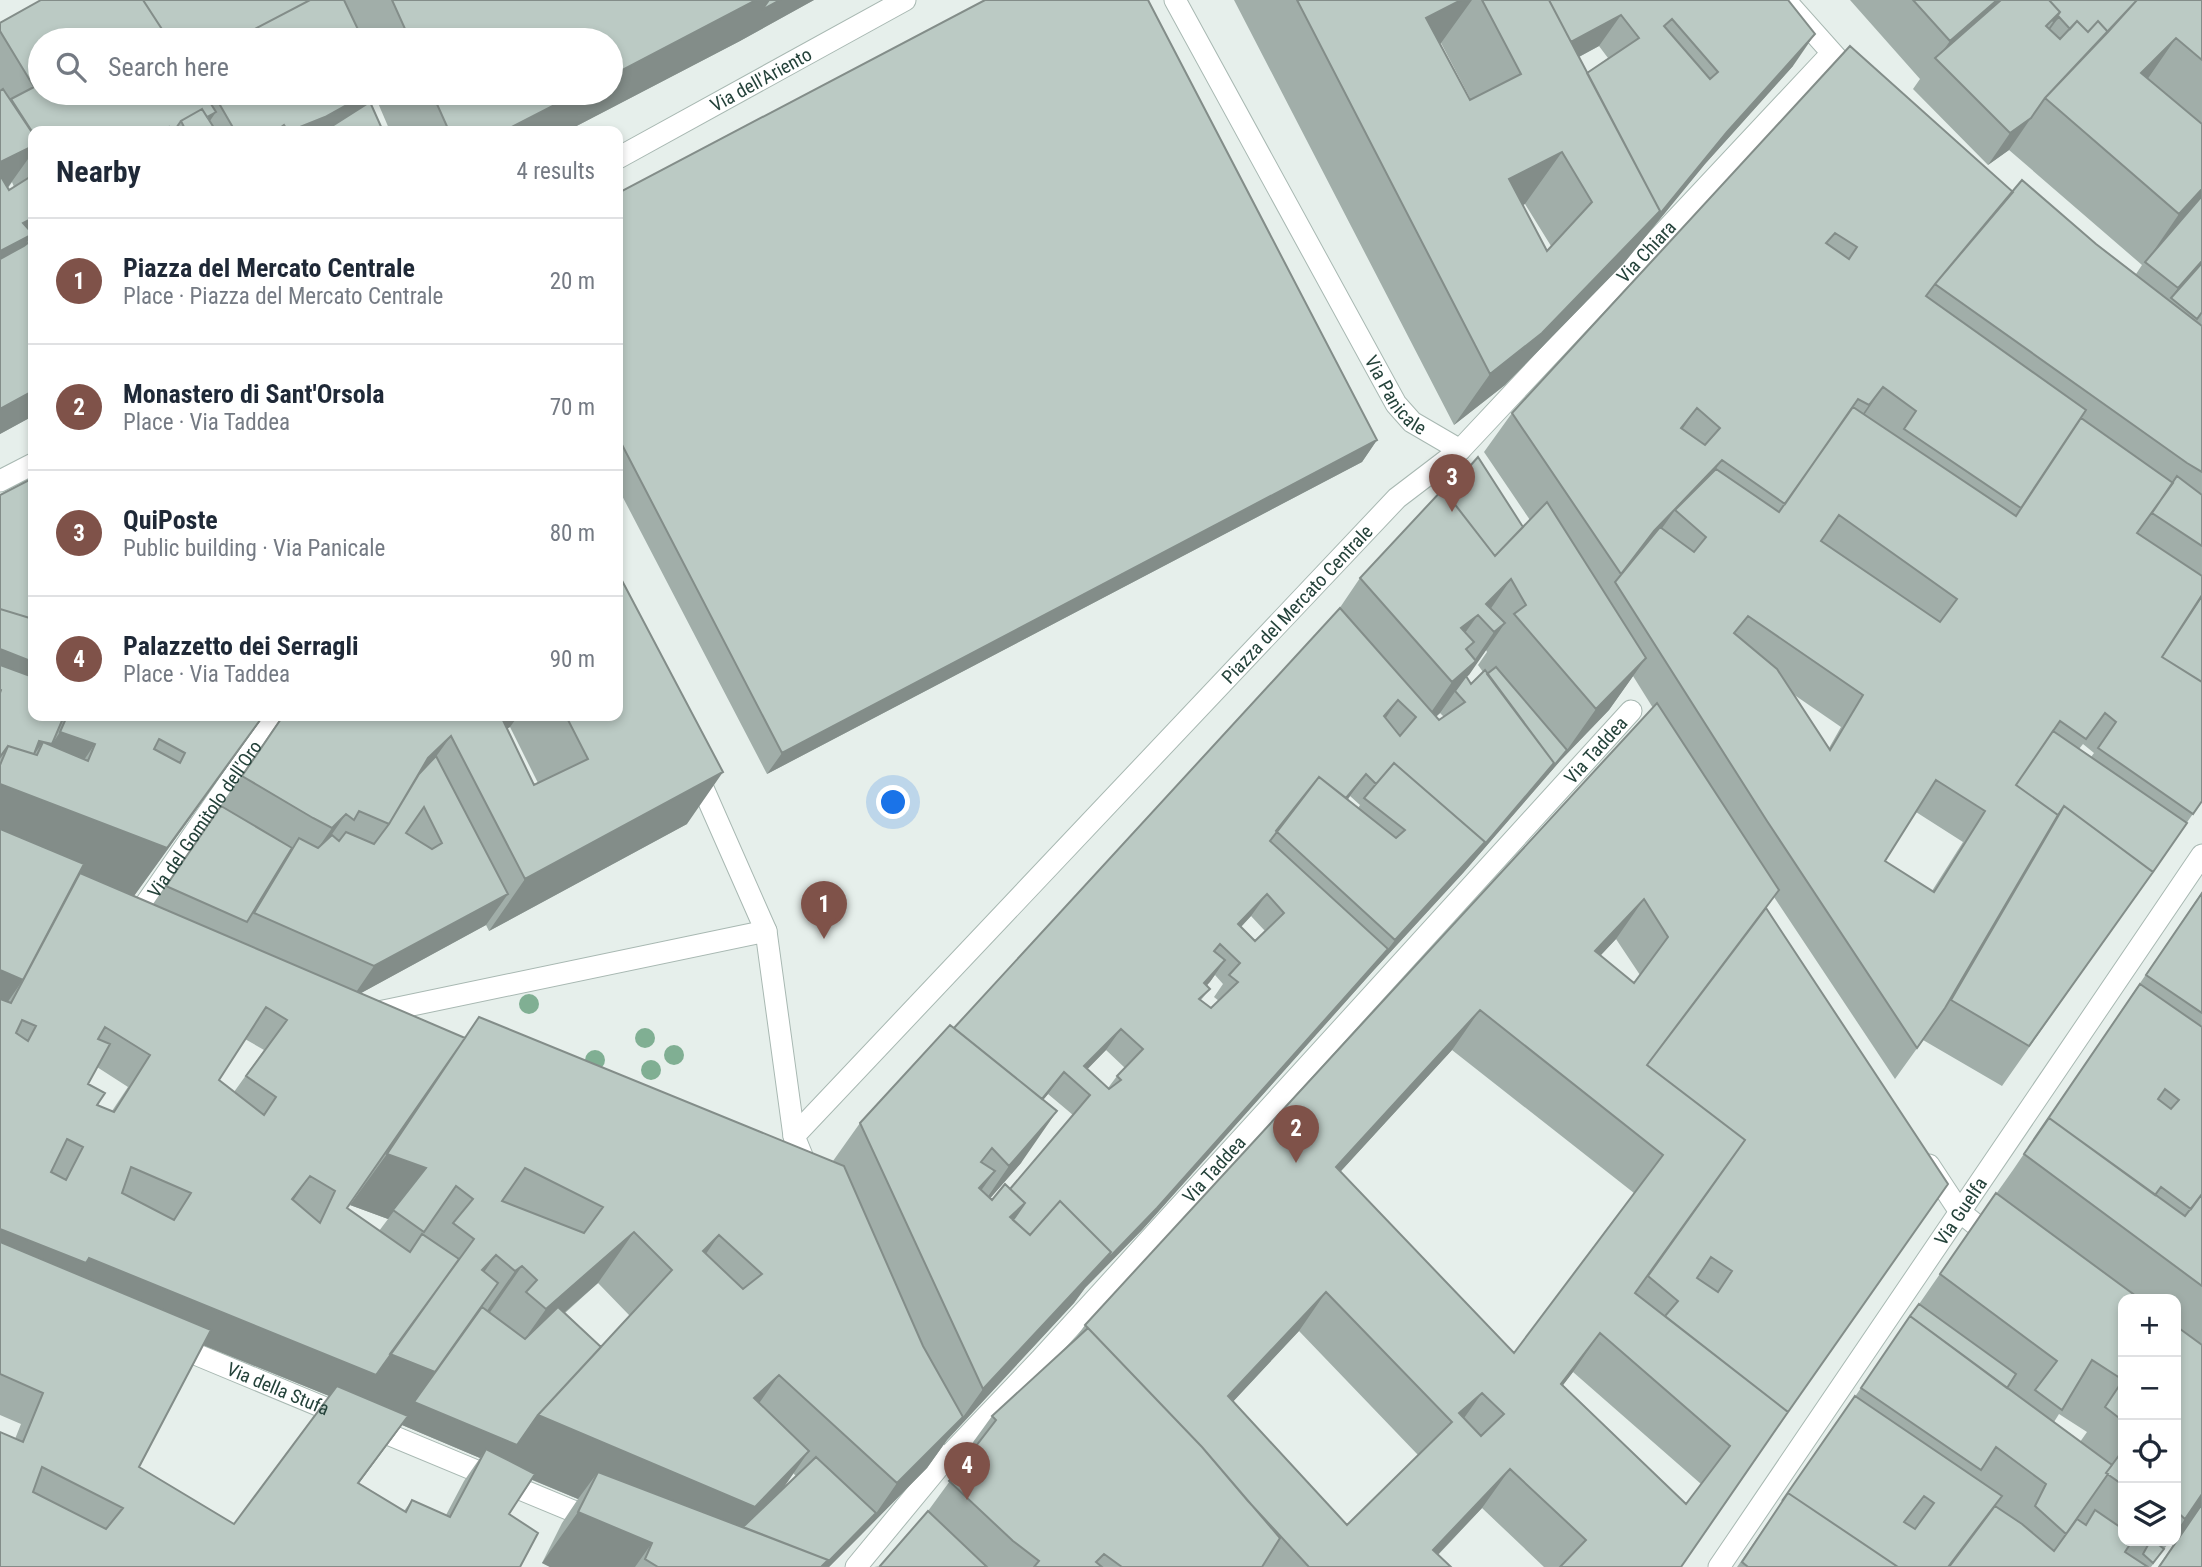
<!DOCTYPE html>
<meta charset="utf-8">
<style>
:root{--surface:#fff;--page:#f2f2f3;--text:#1f2937;--muted:#747a83;--line:#e0e1e3;--accent:#7f5249}
body{margin:0;font-family:"Roboto Condensed",sans-serif;background:var(--page);color:var(--text)}
.controls{position:absolute;right:21px;bottom:21px;display:grid;overflow:hidden;border-radius:14px;box-shadow:0 4px 10px #0003}
.controls button{width:63px;height:63px;display:grid;place-items:center;padding:0;border:0;border-bottom:2px solid var(--line);background:var(--surface);color:var(--text);font:35px sans-serif}
.you{position:absolute;left:894px;top:803px;width:24px;height:24px;margin:-18px;border:5px solid #fff;border-radius:50%;background:#1a73e8;box-shadow:0 0 0 10px #1a73e833}
.badge{display:grid;place-items:center;width:46px;height:46px;border-radius:50%;background:var(--accent);color:#fff;font-size:23px;font-weight:700}
.pin{position:absolute;translate:-50% -58px;filter:drop-shadow(0 2px 4px #0008)}
.pin::after{content:'';position:absolute;top:37px;width:24px;height:21px;background:inherit;clip-path:polygon(0 0,100% 0,50% 100%)}
.list{margin:0;padding:0;list-style:none}
h2{display:flex;justify-content:space-between;align-items:center;height:91px;margin:0;padding:0 28px;font-size:30px}
h2 small{font-size:23px;font-weight:400;color:var(--muted)}
.list li{display:grid;grid-template-columns:46px 1fr auto;gap:21px;align-items:center;box-sizing:border-box;height:126px;padding:0 28px;border-top:2px solid var(--line)}
.list b{display:block;font-size:26px;white-space:nowrap}
.list p{margin:0;font-size:23px;white-space:nowrap;color:var(--muted)}
.list em{font-size:23px;font-style:normal;color:var(--muted)}
.icon{flex:none;width:38px;height:38px;fill:none;stroke:currentColor;stroke-width:2;stroke-linecap:round;stroke-linejoin:round}
.map{position:relative;flex:none;width:2202px;height:1567px;overflow:hidden}
.search{position:absolute;background:var(--surface);box-shadow:0 4px 10px #0003;left:28px;top:28px;width:595px;height:77px;display:flex;align-items:center;gap:18px;box-sizing:border-box;padding:0 24px;border-radius:38px;color:var(--muted);font-size:26px}
.panel{position:absolute;background:var(--surface);box-shadow:0 4px 10px #0003;left:28px;top:126px;width:595px;height:595px;border-radius:14px}
.map>svg:first-child{display:block}
.lines{fill:none;stroke-linecap:round;stroke-linejoin:round}
.pedestrian-casing{stroke:#a8b8b2;stroke-width:23}
.minor-casing{stroke:#a8b8b2;stroke-width:23}
.pedestrian{stroke:#fff;stroke-width:21}
.minor{stroke:#fff;stroke-width:21}
.tree{fill:#80af93}
.wall{fill:#a1aea9;fill-rule:evenodd}
.shaded-wall{fill:#838d89}
.building{fill:#bbcac4;stroke:#838d89;stroke-width:2;fill-rule:evenodd}
.labels{text-anchor:middle;dominant-baseline:central;stroke-width:6;stroke-linejoin:round;paint-order:stroke}
.street-label{font-size:19px;fill:#24423a;stroke:#f7fbf9}
</style>
<div class="map">
<svg width="2202" height="1567" viewBox="0 0 2202 1567">
<rect width="100%" height="100%" fill="#e6efeb"/>
<g class="lines">
<g class="pedestrian-casing">
<g id="pedestrian">
<path id="s1" d="M1175,0L1396,404L1412,422L1460,450"/>
<path id="s2" d="M618,158L905,0"/>
<path d="M0,481L33,464"/>
<path d="M695,770L766,931L794,1136"/>
<path id="s3" d="M134,921L275,716"/>
<path d="M369,1014L766,931"/>
<path id="s4" d="M171,1344L597,1521"/>
<path d="M856,1567L941,1464"/>
</g>
</g>
<g class="minor-casing">
<g id="minor">
<path d="M1785,0L1842,64"/>
<path d="M1929,1165L1960,1212L1995,1240"/>
<path id="s5" d="M809,1173L794,1136L1397,498L1460,450L1831,54"/>
<path id="s6" d="M925,1428L941,1464L1040,1360L1631,711"/>
<path id="s7" d="M1719,1567L2202,855"/>
</g>
</g>
<use href="#pedestrian" class="pedestrian"/>
<use href="#minor" class="minor"/>
</g>
<g class="tree">
<circle cx="529" cy="1004" r="10"/>
<circle cx="645" cy="1038" r="10"/>
<circle cx="674" cy="1055" r="10"/>
<circle cx="595" cy="1060" r="10"/>
<circle cx="651" cy="1070" r="10"/>
</g>
<path class="wall" d="M41,0H814L740,41L567,131H390L375,96L370,102L383,131H33V416L0,434V23ZM40,40H611V93H40ZM12,182L14,187L9,190L8,188Z
M1234,0H1788L1793,66L1705,164L1624,263L1505,385L1454,425ZM1441,43L1471,100H1470L1440,44ZM1599,46L1608,58L1587,73L1579,57ZM1525,204L1551,246L1547,251L1522,205Z
M1850,0H2202V801L2002,1086L1923,1040L1895,1079L1774,897L1766,908L1785,1416L1681,1567H1544L1482,1508L1438,1555L1451,1567H874L880,1566L928,1511L958,1470L955,1467L992,1416L1073,1342L1085,1325L1653,708L1633,676L1609,710L1560,761L1463,873L1373,971L1142,1230L1085,1288L1074,1303L947,1440L927,1468L829,1567H550L542,1563L562,1523L578,1499L532,1480L509,1514L0,1567L15,1439L21,1424L0,1415V495L33,716H264L134,896L153,904L282,716H618L687,824L489,931L486,925L361,993L465,1038L833,1161L860,1123L954,1028L1339,609L1360,578L1446,493L1523,527L1530,520L1484,452L1512,413L1850,46L2013,192L2096,244L2136,274L2142,265L2009,150L1988,165L1913,89L1920,79ZM1486,650L1487,652L1478,665L1483,672L1471,684L1466,677ZM1793,694L1841,727L1829,748ZM1440,713L1444,717L1439,720L1436,717ZM510,727L538,783L534,785L507,729ZM2083,744L2094,753L2091,757L2079,749ZM1350,796L1360,805L1358,808L1348,800ZM1916,812L1963,842L1932,891L1885,861ZM1251,916L1265,931L1255,941L1241,927ZM1616,939L1640,975L1634,983L1600,956ZM1215,975L1223,984L1214,997L1219,1001L1211,1008L1201,1000L1210,989L1207,985ZM245,1039L264,1050L234,1092L219,1080ZM1106,1050L1125,1068L1117,1076L1108,1088L1087,1069ZM1452,1050L1634,1193L1514,1353L1340,1172ZM97,1067L128,1087L112,1111L97,1105L88,1084ZM433,1084L350,1205L388,1219L379,1231L347,1208ZM1048,1094L1073,1115L1010,1189L992,1200L990,1198L1021,1163L1043,1100ZM598,1283L630,1316L601,1347L565,1313ZM1299,1331L1418,1455L1347,1525L1233,1401ZM203,1345L329,1396L234,1524L139,1467ZM1573,1372L1701,1484L1686,1504L1563,1385ZM402,1425L480,1458L464,1481L446,1515L412,1500L404,1511L359,1483ZM793,1473L796,1476L781,1491Z
M618,193L1377,440L1362,462L767,774L618,488Z
M2202,892V1567H2158L2181,1534L2176,1532V1299H2123V1541H2170L2151,1567H1737L1996,1193V1194L2013,1170ZM2059,1414L2087,1432L2080,1442L2054,1422Z"/>
<path class="shaded-wall" d="M756,0H814L740,41L567,131H504L578,93H611V76Z
M1461,0H1472L1441,43L1390,69L1426,18Z
M1997,0H2011L1937,59L1950,41Z
M1621,15L1599,46L1560,67L1569,42Z
M2059,17L2043,39L2038,43L2053,22Z
M1815,34L1793,66L1705,164L1624,263L1505,385L1454,425L1490,374L1727,132Z
M2176,38L2140,90L2141,73Z
M204,93H211L188,126L216,112L203,131H186L182,124Z
M368,93H377L355,124L326,130L325,131H290Z
M2031,118L2009,150L1988,165L2010,133Z
M33,146V152L3,194L0,196V162Z
M1562,152L1525,204L1473,231L1509,179Z
M2202,189V199L2146,262L2179,214Z
M33,218V230L30,235L33,234L0,280V251L23,223Z
M2202,261V265L2171,298L2178,288Z
M1883,387L1856,427L1841,445L1869,405Z
M33,391V416L0,434V409Z
M1697,408L1670,447L1681,428Z
M1377,440L1362,462L767,774L782,753Z
M1722,460L1694,500L1675,510L1653,541L1615,582L1654,531Z
M1511,579L1483,620L1486,604Z
M1478,615L1441,666L1461,628Z
M1505,623L1469,675L1464,679L1440,713L1416,734L1452,682L1469,668L1494,632Z
M0,624L33,634V716L1,690L0,691Z
M1646,658L1609,710L1560,761L1463,873L1373,971L1142,1230L1085,1288L1074,1303L947,1440L927,1468L861,1535L897,1483L963,1417L983,1389L1388,949L1395,940L1567,750L1596,709Z
M1398,700L1383,722L1384,716Z
M67,716H82L68,735L95,744L59,796L18,782L37,755L43,742L26,766L28,767L13,789L167,848L263,716H264L131,900L76,879L79,873L75,878L0,850V765L2,759L22,765L39,741L52,744L60,732Z
M485,716H518L510,727L460,753Z
M451,736L414,787V779L428,758Z
M723,772L687,824L489,931L525,879Z
M1366,774L1350,796L1322,829L1338,807Z
M346,814L310,866L296,880L332,828Z
M508,894L486,925L352,998L374,966Z
M1267,894L1251,916L1223,946L1238,924Z
M1644,899L1616,939L1567,991L1595,951Z
M1225,960L1210,982L1189,1004L1204,983Z
M0,970L23,980L0,1013Z
M1480,1010L1452,1050L1308,1207L1336,1167Z
M1121,1029L1106,1050L1075,1082L1084,1066Z
M1064,1072L1048,1094L1003,1149L1019,1127Z
M1057,1111L1021,1163L973,1218L1009,1166Z
M387,1154L426,1168L388,1219L350,1205Z
M995,1171L958,1223L979,1188Z
M310,1176L288,1208L292,1199Z
M1025,1203L989,1255L1010,1217Z
M0,1229L89,1258L390,1354L462,1335L538,1415L809,1451L773,1503L738,1538L598,1472L578,1499L481,1458L486,1449L480,1458L402,1425L336,1514L354,1406L67,1290L0,1269Z
M634,1232L598,1283L509,1361L546,1309Z
M719,1235L683,1287L703,1251Z
M496,1255L460,1307L482,1270Z
M522,1266L486,1318L479,1322L515,1271Z
M1326,1292L1299,1331L1201,1436L1228,1396Z
M1600,1333L1573,1372L1534,1423L1561,1384Z
M779,1375L743,1426L754,1398Z
M1482,1393L1454,1432L1459,1413Z
M1510,1469L1482,1508L1426,1567L1433,1550Z
M2202,1494V1504L2181,1534L2176,1532Z
M578,1512L652,1543L635,1567H550L542,1563Z
M876,1513L861,1535L829,1567H823Z"/>
<path class="building" d="M41,0H143L169,40H40V93H206H204L216,112L207,117L202,109L181,121L174,131H171L169,127L163,131H33V133L11,99L34,87L0,31V23Z
M143,0H310L234,40H169Z
M310,0H344L363,40H234Z
M392,0H756L611,76V40H410Z
M769,0H780L762,10Z
M985,0H1148L1377,440L782,753L618,437V193Z
M1297,0H1461L1426,18L1470,100L1521,74L1482,0H1549L1660,211L1542,333L1490,374ZM1562,152L1592,202L1547,251L1509,179Z
M1549,0H1788L1815,34L1727,132L1646,231L1660,211L1587,73L1639,38L1621,15L1571,42ZM1672,19L1718,72L1710,79L1664,26Z
M1913,0H1997L1950,41Z
M2001,0H2049L2060,12L2046,26L2060,39L2077,21L2088,32L2098,21L2108,32L2045,98L2031,118L2010,133L1935,58Z
M2049,0H2137L2108,32L2098,21L2088,32L2077,21L2070,29L2059,17L2053,22L2060,12Z
M2137,0H2202V60L2176,38L2141,73L2202,124V189L2179,214L2045,98Z
M1850,46L2013,192L1935,284L1926,296L2086,410L2021,508L1904,429L1916,411L1883,387L1869,405L1858,399L1785,504L1722,460L1654,531L1621,574L1512,413ZM1835,233L1857,247L1849,259L1826,243ZM1697,408L1720,428L1705,445L1681,428Z
M3,89L33,134V146L0,162V91Z
M213,93H368L325,117L290,131H288L284,125L276,131H235Z
M432,93H578L504,131H449Z
M370,102L383,131H326V130Z
M202,109L216,131H186L181,121Z
M284,125L288,131H276Z
M169,127L171,131H163Z
M0,175L9,190L33,175V218L23,223L33,234L0,251Z
M2022,180L2096,244L2202,326V472L2187,463L1935,284Z
M2202,196V261L2178,288L2145,262Z
M33,239V391L0,409V259L24,246Z
M2202,263V312L2197,319L2171,298Z
M1853,407L2016,516L2081,418L2173,483L2137,533L2202,576V595L2162,657L2202,682V801L2193,814L2098,748L2116,722L2105,713L2086,739L2060,721L2016,785L2058,815L1945,1008L1917,1048L1767,821L1615,582L1660,527L1694,552L1706,537L1675,510L1716,469L1779,512ZM1839,515L1957,599L1940,622L1821,541ZM1748,616L1863,695L1830,750L1777,669L1734,633ZM1936,780L1985,811L1934,892L1885,861Z
M1478,457L1523,527L1495,556L1446,493Z
M2177,476L2202,495V546L2152,513Z
M33,478V619L0,609V495Z
M1443,489L1495,556L1547,502L1646,658L1596,709L1514,614L1526,605L1511,579L1486,604L1505,623L1494,632L1478,615L1461,628L1474,642L1466,649L1476,661L1452,682L1360,578Z
M618,573L723,772L525,879L451,736L428,758L389,824L359,811L354,820L346,814L332,828L313,818L242,776L283,716H501L534,785L588,759L566,716H618Z
M2202,596V682L2162,657Z
M1340,608L1439,720L1465,702L1455,691L1466,676L1471,684L1485,670L1554,763L1479,851L1485,842L1394,763L1376,784L1366,774L1346,798L1319,777L1270,841L1388,949L1157,1208L1101,1266L1111,1252L1060,1201L1030,1235L1013,1220L1025,1203L1010,1189L1090,1095L1064,1072L1042,1099L954,1028ZM1398,700L1416,717L1400,736L1384,716ZM1267,894L1284,913L1255,941L1238,924ZM1220,944L1240,963L1229,975L1238,982L1211,1008L1199,999L1210,989L1204,983L1225,960L1214,951ZM1121,1029L1143,1049L1117,1076L1121,1080L1109,1089L1084,1066Z
M0,609L33,619V662L0,649Z
M0,665L33,677V716H64L52,744L39,741L34,754L8,746L0,757V693L1,690L0,689Z
M1496,667L1567,750L1547,774L1554,763L1487,674Z
M1657,703L1779,890L1647,1065L1745,1140L1635,1293L1788,1412L1681,1567H1560L1586,1540L1510,1469L1433,1550L1451,1567H1309L1248,1501L1202,1447L1085,1325ZM1644,899L1668,937L1634,983L1595,951ZM1480,1010L1663,1155L1514,1353L1336,1167ZM1326,1292L1452,1422L1347,1525L1228,1396ZM1600,1333L1730,1446L1686,1504L1561,1384ZM1482,1393L1504,1414L1481,1436L1459,1413Z
M67,716H263L167,848L0,784V765L8,746L37,755L43,742L88,761L95,744L60,732ZM159,739L185,753L180,763L154,749Z
M2053,731L2187,823L2153,872L2064,806L2058,815L2016,785Z
M436,756L508,894L374,966L254,913L299,838L318,848L332,835L339,841L346,832L374,844L389,824L419,774ZM424,807L442,843L432,849L406,833Z
M1394,763L1485,842L1395,940L1276,831L1319,777L1396,838L1405,830L1364,798Z
M221,806L292,848L247,922L166,886Z
M2064,806L2153,872L2029,1046L1951,1000Z
M0,829L84,864L23,980L0,970Z
M80,873L465,1038L347,1208L410,1252L422,1234L459,1259L376,1375L89,1258L86,1263L0,1229V999L11,1003ZM266,1007L287,1020L246,1076L276,1097L264,1115L219,1080ZM22,1020L36,1026L28,1041L16,1033ZM105,1027L150,1055L114,1112L97,1105L105,1093L88,1084L110,1044L98,1039ZM67,1139L83,1147L66,1180L51,1172ZM131,1167L191,1193L174,1220L122,1193ZM310,1176L335,1191L320,1223L292,1199Z
M2202,893V1013L2146,975Z
M1766,908L1948,1184L1788,1412L1665,1316L1678,1301L1648,1276L1745,1140L1647,1065ZM1711,1257L1732,1271L1718,1292L1697,1278Z
M2140,984L2202,1027V1194L2191,1209L2161,1187L2155,1195L2049,1118L2028,1148ZM2165,1089L2179,1100L2171,1109L2158,1099Z
M479,1017L844,1166L923,1346L963,1417L897,1483L779,1375L754,1398L809,1451L755,1507L538,1415L672,1270L634,1232L546,1309L526,1292L537,1280L522,1266L515,1271L496,1255L482,1270L498,1283L435,1372L390,1354L474,1239L453,1223L473,1199L456,1186L424,1232L393,1210L426,1168L387,1154ZM525,1168L603,1207L584,1233L502,1201ZM719,1235L762,1274L743,1289L703,1251Z
M950,1025L1057,1111L1009,1166L992,1148L981,1162L995,1171L979,1188L992,1200L1005,1184L1025,1203L1010,1217L1030,1235L1060,1201L1111,1252L983,1389L860,1123Z
M2049,1118L2185,1216L2202,1194V1286L2024,1154Z
M1996,1193L2140,1299H2123V1421L2105,1407L2123,1380L2092,1360L2062,1410L2035,1390L2057,1361L1940,1274Z
M0,1242L211,1330L139,1467L234,1524L337,1386L408,1416L358,1483L406,1512L412,1500L450,1517L486,1449L535,1474L509,1514L538,1533L520,1567H0V1432L23,1442L43,1393L0,1374ZM42,1467L123,1508L106,1529L33,1492Z
M1919,1304L2016,1374L2007,1388L1910,1316Z
M482,1307L525,1339L558,1307L601,1347L538,1415L517,1445L414,1402Z
M1910,1316L2112,1465L2106,1473L2108,1474L2066,1534L2035,1506L2046,1484L1996,1447L1981,1470L1861,1388Z
M2176,1326L2202,1345V1494L2185,1519L2176,1511Z
M1088,1328L1202,1447L1280,1538L1262,1567H1122L1104,1554L1096,1562L1102,1567H1034L1039,1561L1013,1541L949,1481L996,1420L992,1416Z
M1855,1396L2002,1496L1948,1567H1898L1788,1493L1782,1501ZM1924,1496L1934,1503L1915,1529L1904,1522Z
M2123,1450V1485L2106,1473Z
M816,1457L876,1513L823,1567L828,1560L743,1527Z
M598,1472L828,1560L821,1567H658L645,1559L652,1543L578,1512Z
M1788,1493L1898,1567H1748L1742,1562Z
M2202,1504V1567H2159Z
M1995,1506L2022,1524L2054,1551L2077,1519L2086,1525L2095,1510L2120,1527L2123,1523V1541H2132L2125,1552L2148,1567H1949Z
M928,1511L987,1567H881L880,1566Z
M2140,1541H2154L2164,1549L2153,1563L2143,1554L2148,1545Z"/>
<g class="labels">
<g class="street-label">
<text stroke="none"><textPath href="#s2" startOffset="163">Via dell'Ariento</textPath></text>
<text stroke="none"><textPath href="#s5" startOffset="1269">Via Chiara</textPath></text>
<text stroke="none"><textPath href="#s1" startOffset="453">Via Panicale</textPath></text>
<text stroke="none"><textPath href="#s5" startOffset="772">Piazza del Mercato Centrale</textPath></text>
<text stroke="none"><textPath href="#s6" startOffset="1008">Via Taddea</textPath></text>
<text stroke="none"><textPath href="#s3" startOffset="124">Via del Gomitolo dell'Oro</textPath></text>
<text stroke="none"><textPath href="#s6" startOffset="441">Via Taddea</textPath></text>
<text stroke="none"><textPath href="#s7" startOffset="430">Via Guelfa</textPath></text>
<text stroke="none"><textPath href="#s4" startOffset="116">Via della Stufa</textPath></text>
</g>
</g>
</svg>
<div class="controls">
<button>+</button>
<button>−</button>
<button><svg class="icon" aria-label="locate" viewBox="0 0 24 24"><circle cx="12" cy="12" r="6"/><path d="M12 2v4M12 18v4M2 12h4M18 12h4"/></svg></button>
<button><svg class="icon" aria-label="layers" viewBox="0 0 24 24"><path d="M12 4l9 5-9 5-9-5zM3 14l9 5 9-5"/></svg></button>
</div>
<div class="you"></div>
<div class="pin badge" style="left:824px;top:939px">1</div>
<div class="pin badge" style="left:1296px;top:1163px">2</div>
<div class="pin badge" style="left:1452px;top:512px">3</div>
<div class="pin badge" style="left:967px;top:1500px">4</div>
<div class="search"><svg class="icon" aria-label="search" viewBox="0 0 24 24"><circle cx="10" cy="10" r="6"/><path d="M15 15l6 6"/></svg>Search here</div>
<section class="panel">
<h2>Nearby<small>4 results</small></h2>
<ul class="list">
<li><span class="badge">1</span><div><b>Piazza del Mercato Centrale</b><p>Place · Piazza del Mercato Centrale</p></div><em>20 m</em></li>
<li><span class="badge">2</span><div><b>Monastero di Sant'Orsola</b><p>Place · Via Taddea</p></div><em>70 m</em></li>
<li><span class="badge">3</span><div><b>QuiPoste</b><p>Public building · Via Panicale</p></div><em>80 m</em></li>
<li><span class="badge">4</span><div><b>Palazzetto dei Serragli</b><p>Place · Via Taddea</p></div><em>90 m</em></li>
</ul>
</section>
</div>
